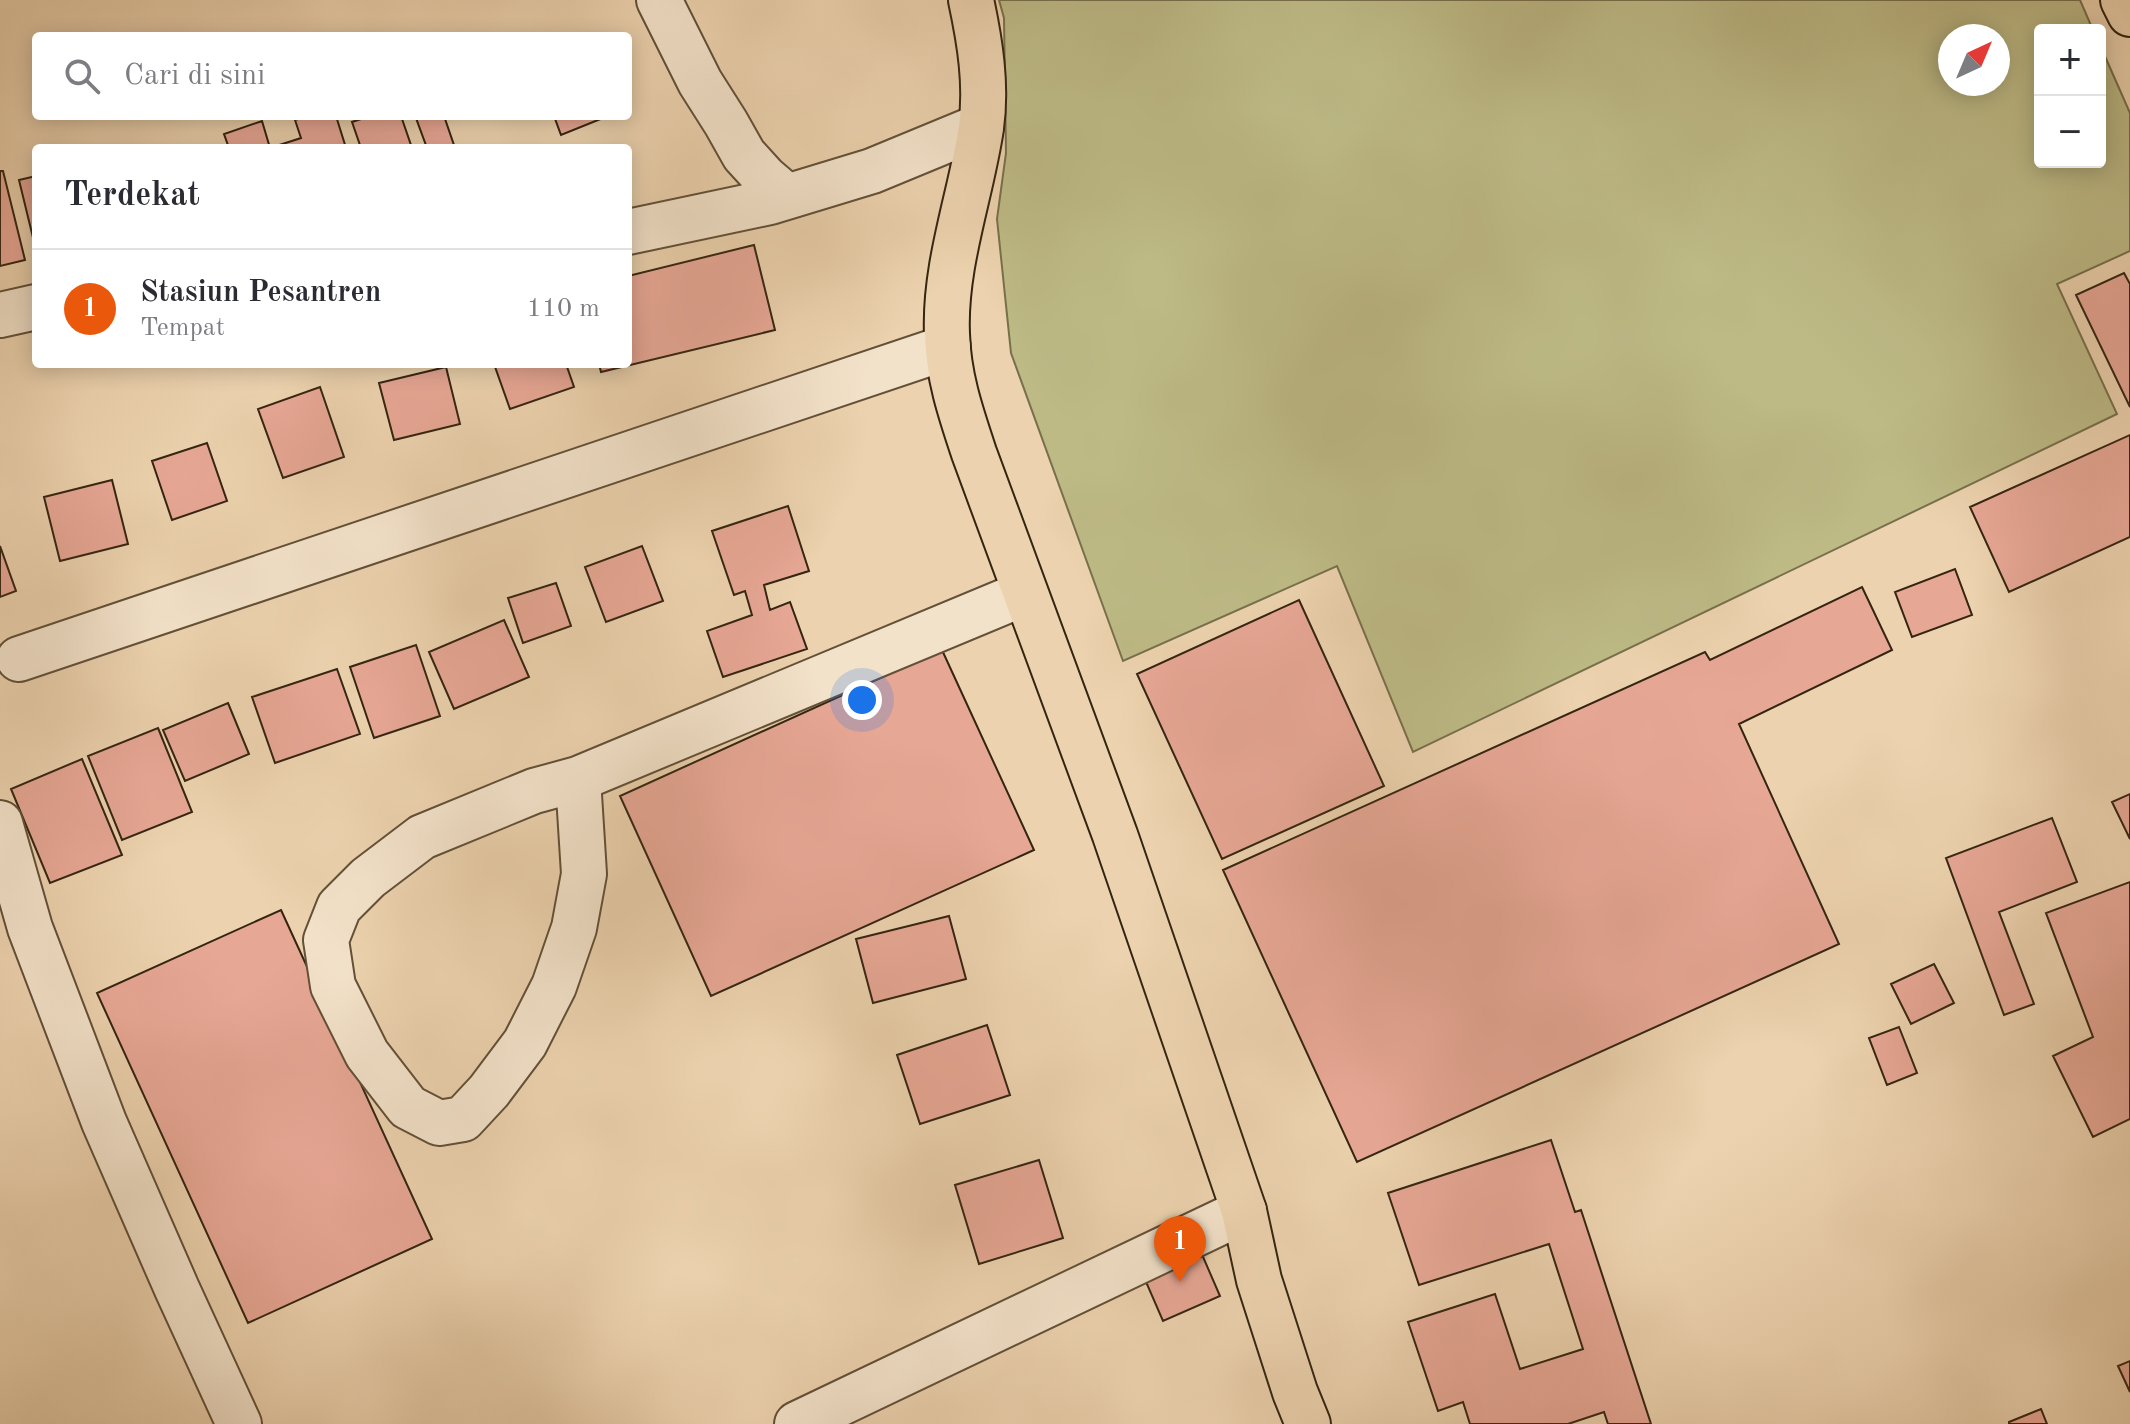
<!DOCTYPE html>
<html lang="id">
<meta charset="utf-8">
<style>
:root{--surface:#fff;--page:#f2f2f3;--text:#2b2b33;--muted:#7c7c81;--line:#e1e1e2;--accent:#ea580c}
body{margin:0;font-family:"Old Standard TT",serif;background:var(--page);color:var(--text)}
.controls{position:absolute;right:24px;top:24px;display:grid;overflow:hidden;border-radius:8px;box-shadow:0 4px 20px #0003}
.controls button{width:72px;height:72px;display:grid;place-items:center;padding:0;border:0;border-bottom:2px solid var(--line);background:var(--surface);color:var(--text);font:40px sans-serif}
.compass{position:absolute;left:1938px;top:24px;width:72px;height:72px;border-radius:50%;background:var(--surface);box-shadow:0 4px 20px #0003;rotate:44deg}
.you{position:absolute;left:862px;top:700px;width:28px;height:28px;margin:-20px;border:6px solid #fff;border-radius:50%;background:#1a73e8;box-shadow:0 0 0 12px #1a73e833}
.badge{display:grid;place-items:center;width:52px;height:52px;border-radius:50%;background:var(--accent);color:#fff;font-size:26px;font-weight:700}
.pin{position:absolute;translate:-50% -66px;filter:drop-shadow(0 2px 4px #0008)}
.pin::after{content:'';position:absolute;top:42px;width:28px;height:24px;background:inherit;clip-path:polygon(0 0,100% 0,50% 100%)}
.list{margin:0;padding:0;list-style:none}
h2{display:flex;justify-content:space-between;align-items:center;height:104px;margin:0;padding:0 32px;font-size:34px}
h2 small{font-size:26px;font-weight:400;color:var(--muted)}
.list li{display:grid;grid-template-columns:52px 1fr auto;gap:24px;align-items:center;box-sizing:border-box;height:120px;padding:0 32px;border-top:2px solid var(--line)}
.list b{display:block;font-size:30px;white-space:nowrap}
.list p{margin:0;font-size:26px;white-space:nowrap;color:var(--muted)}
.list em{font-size:26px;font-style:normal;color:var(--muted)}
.icon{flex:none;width:44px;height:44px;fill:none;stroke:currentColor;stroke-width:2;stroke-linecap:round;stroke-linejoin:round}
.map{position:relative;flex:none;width:2130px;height:1424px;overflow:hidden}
.search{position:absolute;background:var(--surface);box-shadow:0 4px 20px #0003;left:32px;top:32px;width:600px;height:88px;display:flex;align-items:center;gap:20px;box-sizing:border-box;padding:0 28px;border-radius:8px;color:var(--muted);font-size:30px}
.panel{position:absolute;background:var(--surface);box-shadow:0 4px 20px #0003;left:32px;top:144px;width:600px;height:224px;border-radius:8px}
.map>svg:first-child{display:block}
.green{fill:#bdba86;stroke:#78704c;stroke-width:2;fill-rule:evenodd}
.building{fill:#e7a795;stroke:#342511;stroke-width:2}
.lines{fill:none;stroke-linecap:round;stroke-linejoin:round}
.minor-casing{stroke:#625038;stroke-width:48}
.major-casing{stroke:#342511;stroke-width:48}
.minor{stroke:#f3e2ca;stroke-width:44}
.major{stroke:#ecd2ae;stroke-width:44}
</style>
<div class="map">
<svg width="2130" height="1424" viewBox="0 0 2130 1424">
<rect width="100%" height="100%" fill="#ecd2ae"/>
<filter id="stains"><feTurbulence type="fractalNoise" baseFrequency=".0025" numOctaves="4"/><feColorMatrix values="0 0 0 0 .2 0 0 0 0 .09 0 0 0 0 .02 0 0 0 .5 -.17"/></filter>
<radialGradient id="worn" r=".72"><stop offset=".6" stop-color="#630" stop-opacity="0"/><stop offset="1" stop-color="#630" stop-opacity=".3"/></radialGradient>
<path class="green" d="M999,0H2080L2093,30H2040V162H2100V45L2130,113V251L2057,284L2117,414L1413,752L1337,566L1123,661L1011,353L997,219L1006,153L1004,18ZM1950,36H1998V84H1950Z"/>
<path class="building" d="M307,116H336L346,148H229L224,134L262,121L270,148L301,138L295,120Z
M370,116H401L412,148H361L352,122Z
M422,116H444L455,148H427L416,118Z
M554,116H608L561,135Z
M0,171H3L25,260L0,266Z
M36,176V250L19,180Z
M754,245L775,330L601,372L599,364H628V276Z
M2124,273L2130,284V407L2076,295Z
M494,364H566L574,387L510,409Z
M446,367L460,424L394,440L379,383Z
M320,387L344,457L283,478L258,409Z
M2130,435V537L2009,592L1970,507Z
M207,443L227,501L172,520L152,461Z
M112,480L128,544L60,561L44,497Z
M788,506L809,571L764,585L770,610L790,602L807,649L723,677L707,631L752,615L745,591L734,595L712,531Z
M0,546L16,591L0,597Z
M642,546L663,601L606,622L585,567Z
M1955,569L1972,615L1912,637L1895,592Z
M556,583L571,626L523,643L508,598Z
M1862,587L1892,650L1739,724L1839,944L1357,1162L1223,870L1705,652L1710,660Z
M1299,600L1384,786L1222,859L1137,674Z
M504,620L529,677L454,709L429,652Z
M416,645L440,716L374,738L350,667Z
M942,650L1034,850L711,996L620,796Z
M337,669L360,734L275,763L252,697Z
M228,703L249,754L185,781L163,730Z
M158,728L192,812L122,840L88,756Z
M82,759L122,855L50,883L11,789Z
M2130,794V839L2112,802Z
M2052,818L2077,882L1999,912L2034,1004L2004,1015L1946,858Z
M2130,882V1119L2093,1137L2053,1056L2093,1037L2046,913Z
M281,910L432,1239L248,1323L97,993Z
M949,916L966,979L873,1003L856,939Z
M1934,964L1954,1003L1911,1024L1891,984Z
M987,1025L1010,1095L920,1124L897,1055Z
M1899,1027L1917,1073L1887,1085L1869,1038Z
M1551,1140L1575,1212L1581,1210L1651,1424H1608L1604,1412L1568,1424H1470L1463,1402L1438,1411L1408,1322L1495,1294L1520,1369L1583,1349L1549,1244L1419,1285L1388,1193Z
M1039,1160L1063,1238L979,1264L955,1185Z
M1197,1243L1220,1296L1163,1321L1140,1268Z
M2130,1361V1392L2118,1366Z
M2041,1409L2047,1424H2009V1422Z"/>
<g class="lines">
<g class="minor-casing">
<path id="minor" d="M659,0L700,82L726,123L744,155L765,178L786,196
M628,232L770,202L872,171L981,126
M0,315L36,307
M19,659L948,347
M578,779L584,874L574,928L554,986L525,1043L489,1091L463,1119L439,1123L408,1107L367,1054L333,986L326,940L339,907L368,878L422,837L534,791L578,779L1025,593
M0,823L30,928L104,1122L177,1289L239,1424
M797,1424L1244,1211"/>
</g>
<g class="major-casing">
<path id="major" d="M971,0C980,42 987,85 981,128C971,195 944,265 947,334C948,376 961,414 974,453L1115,835L1244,1211L1259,1280L1295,1392L1308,1424
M2123,0L2130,14"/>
</g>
<use href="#minor" class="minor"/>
<use href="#major" class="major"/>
</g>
<rect width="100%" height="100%" filter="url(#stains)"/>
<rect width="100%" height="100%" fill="url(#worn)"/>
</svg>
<div class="controls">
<button>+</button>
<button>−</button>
</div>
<svg class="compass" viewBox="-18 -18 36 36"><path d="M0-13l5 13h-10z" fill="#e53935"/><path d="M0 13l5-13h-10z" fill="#7c7c81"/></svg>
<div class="you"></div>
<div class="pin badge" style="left:1180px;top:1282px">1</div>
<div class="search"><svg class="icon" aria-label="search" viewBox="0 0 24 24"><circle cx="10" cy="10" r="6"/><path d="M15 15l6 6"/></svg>Cari di sini</div>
<section class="panel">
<h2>Terdekat<small></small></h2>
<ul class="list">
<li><span class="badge">1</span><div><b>Stasiun Pesantren</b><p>Tempat</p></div><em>110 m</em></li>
</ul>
</section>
</div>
